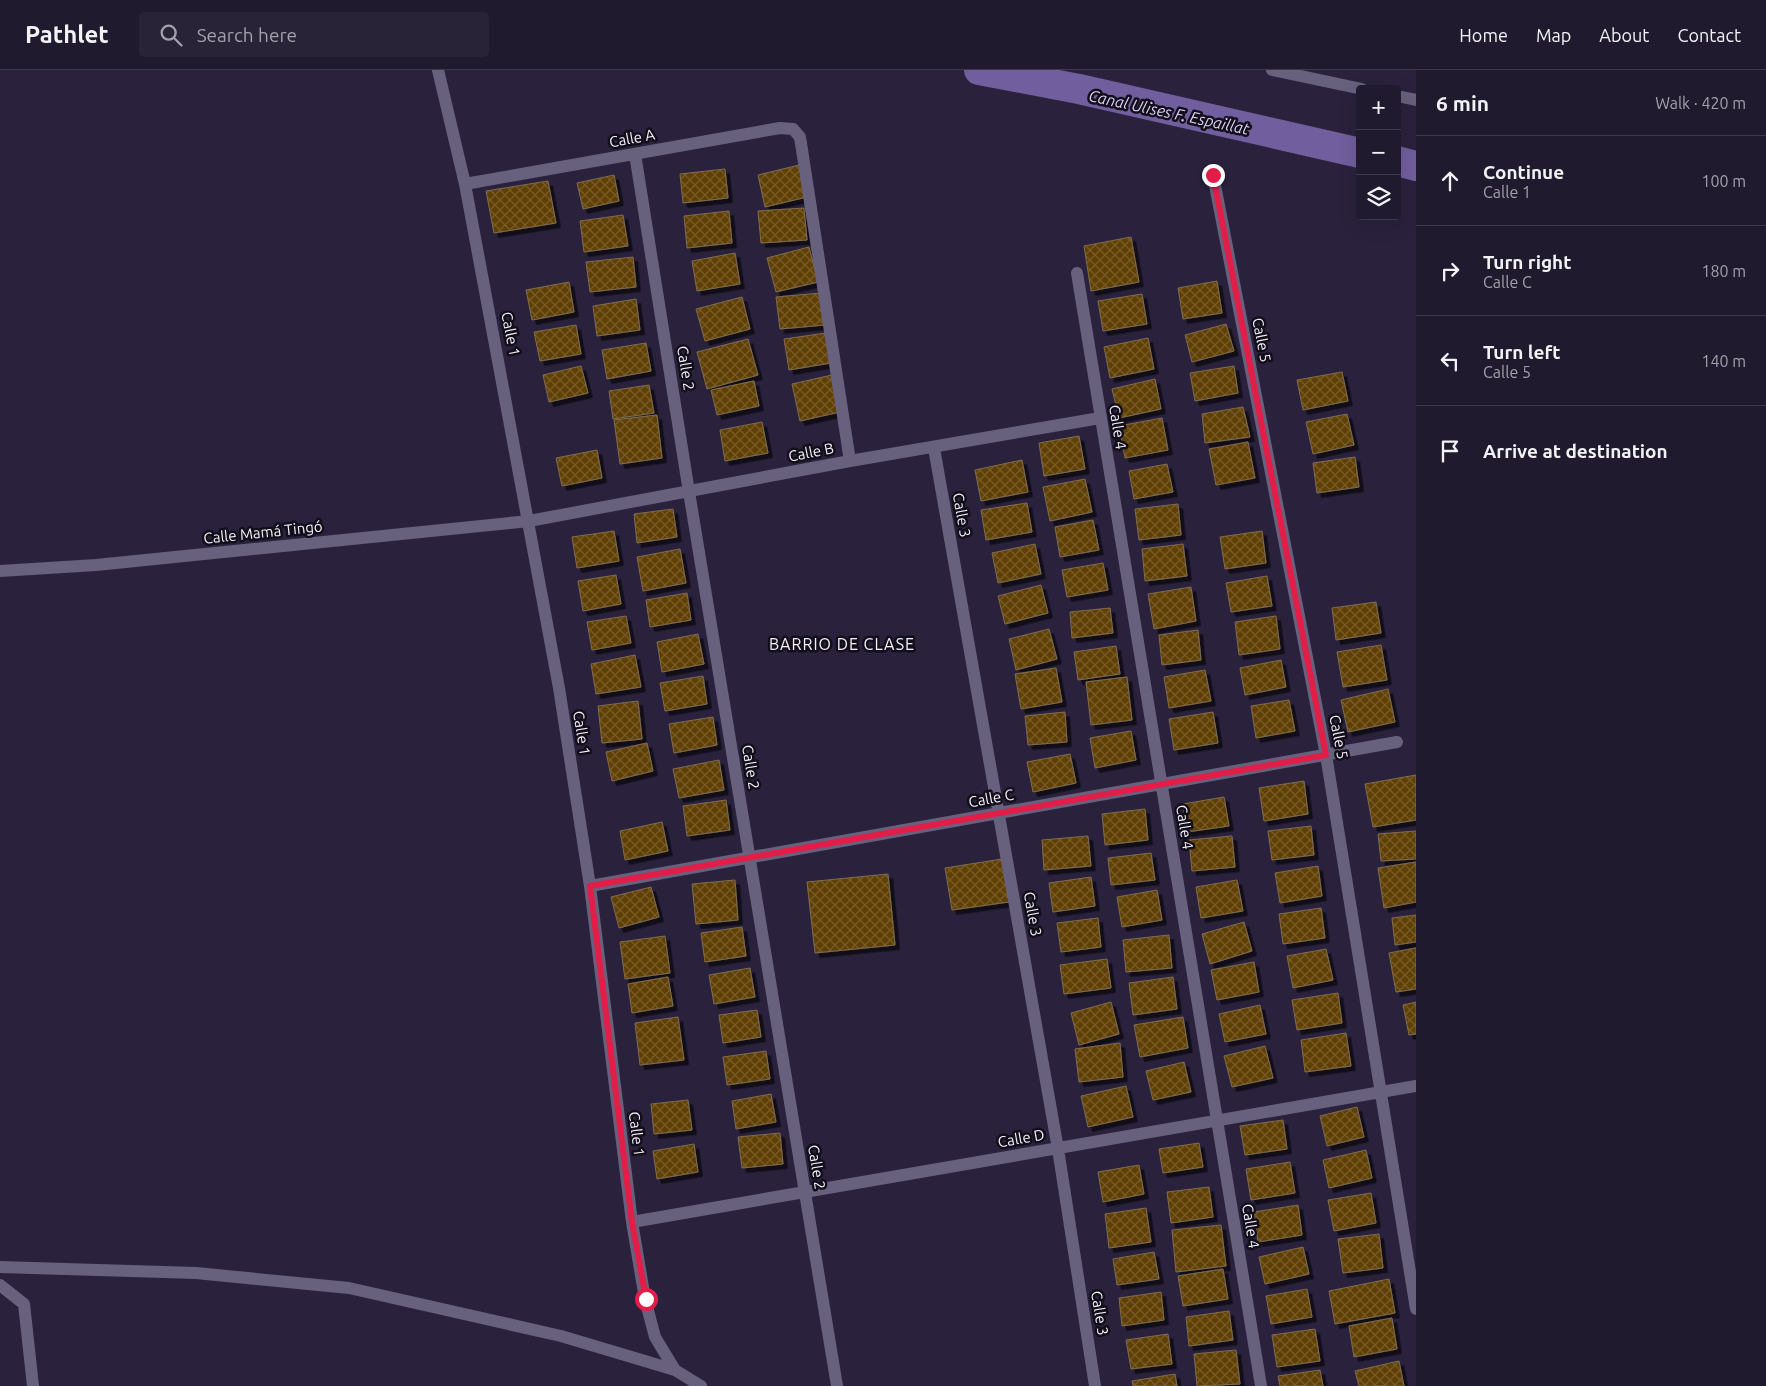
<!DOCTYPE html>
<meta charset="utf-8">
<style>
:root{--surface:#201a2e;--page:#282336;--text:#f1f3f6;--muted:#a2a1aa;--line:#3d384a}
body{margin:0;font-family:Ubuntu,sans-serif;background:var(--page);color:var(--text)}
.controls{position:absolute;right:15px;top:15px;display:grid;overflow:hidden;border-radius:5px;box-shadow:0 5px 20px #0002}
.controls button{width:45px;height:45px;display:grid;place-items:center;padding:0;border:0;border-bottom:1px solid var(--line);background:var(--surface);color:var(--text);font:25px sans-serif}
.stop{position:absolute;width:15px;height:15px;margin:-11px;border:4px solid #e11d48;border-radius:50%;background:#fff}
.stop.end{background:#e11d48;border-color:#fff;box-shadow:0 1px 5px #0008}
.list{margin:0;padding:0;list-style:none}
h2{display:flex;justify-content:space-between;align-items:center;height:65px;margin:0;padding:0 20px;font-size:21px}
h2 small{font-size:16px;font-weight:400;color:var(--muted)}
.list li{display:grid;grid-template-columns:32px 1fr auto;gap:15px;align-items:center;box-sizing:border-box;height:90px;padding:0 20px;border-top:1px solid var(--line)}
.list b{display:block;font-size:19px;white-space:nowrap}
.list p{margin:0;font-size:16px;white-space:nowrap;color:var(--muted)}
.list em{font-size:16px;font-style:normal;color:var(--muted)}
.icon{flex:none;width:28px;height:28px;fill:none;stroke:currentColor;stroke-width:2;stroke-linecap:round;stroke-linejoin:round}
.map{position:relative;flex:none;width:1416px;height:1316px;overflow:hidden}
header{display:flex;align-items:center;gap:30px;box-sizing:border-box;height:70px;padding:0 25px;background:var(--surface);border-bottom:1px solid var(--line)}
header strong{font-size:24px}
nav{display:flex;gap:28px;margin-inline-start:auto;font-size:18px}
.search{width:350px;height:45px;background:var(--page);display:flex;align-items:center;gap:12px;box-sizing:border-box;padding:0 18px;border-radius:5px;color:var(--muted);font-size:19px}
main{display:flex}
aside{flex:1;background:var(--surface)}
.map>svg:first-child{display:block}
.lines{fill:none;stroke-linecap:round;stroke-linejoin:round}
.canal{stroke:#715e9e;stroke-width:30}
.building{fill:url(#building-cross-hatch);stroke:#806c4f;filter:url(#shadow)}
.minor{stroke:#68617e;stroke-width:12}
.route{stroke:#e11d48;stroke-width:6}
.labels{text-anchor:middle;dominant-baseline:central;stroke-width:5;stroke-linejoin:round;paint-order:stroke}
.street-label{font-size:15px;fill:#f4f1fc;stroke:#120e1a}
.water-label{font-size:16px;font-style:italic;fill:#dad1f6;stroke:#120e1a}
.neighbourhood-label{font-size:16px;letter-spacing:1px;fill:#f4f1fc;stroke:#120e1a}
</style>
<header>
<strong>Pathlet</strong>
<div class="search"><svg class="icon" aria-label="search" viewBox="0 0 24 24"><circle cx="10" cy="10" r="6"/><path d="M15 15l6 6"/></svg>Search here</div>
<nav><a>Home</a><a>Map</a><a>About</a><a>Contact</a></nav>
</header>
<main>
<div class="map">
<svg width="1416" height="1316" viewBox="0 0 1416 1316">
<defs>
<pattern id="building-cross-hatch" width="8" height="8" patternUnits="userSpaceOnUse" patternTransform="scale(1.25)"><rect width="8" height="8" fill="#604005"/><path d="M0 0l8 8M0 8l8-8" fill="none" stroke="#775c2a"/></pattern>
<filter id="shadow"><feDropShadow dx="4.5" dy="4.5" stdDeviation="0" flood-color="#0009"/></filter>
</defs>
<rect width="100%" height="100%" fill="#2a223d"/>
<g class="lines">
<path class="canal" d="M979,0L1079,19L1360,83
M1397,91L1416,96"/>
</g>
<path class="building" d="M799,95L807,127L765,137L758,105Z
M725,99L728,128L683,133L680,104Z
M614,105L619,131L583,139L577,113Z
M548,111L556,153L494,163L486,121Z
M804,138L807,170L761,173L758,141Z
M729,141L732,173L687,178L684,146Z
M623,145L628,176L584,182L580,151Z
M1131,167L1139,212L1091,221L1084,176Z
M809,177L818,212L776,222L767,188Z
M735,183L740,214L697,221L692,191Z
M633,187L636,217L590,222L586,192Z
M1217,211L1222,243L1183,249L1178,218Z
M569,212L574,242L532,250L526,220Z
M821,223L825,255L780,259L776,227Z
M1142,224L1147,254L1103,261L1098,231Z
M742,227L750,259L705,271L696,239Z
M636,229L640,260L597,266L593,236Z
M1226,254L1234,281L1192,292L1185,265Z
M576,255L581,284L540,291L534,262Z
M826,263L831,293L789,300L784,269Z
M1148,268L1154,299L1110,308L1104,277Z
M748,269L758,305L707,319L697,282Z
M646,273L651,301L607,309L602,280Z
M581,296L588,323L549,332L543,305Z
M1234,296L1238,323L1195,331L1190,303Z
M1342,302L1348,331L1303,340L1297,310Z
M832,305L840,342L800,351L792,314Z
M1155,309L1161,339L1119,348L1112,319Z
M754,311L759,336L717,345L711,320Z
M649,315L654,343L613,349L609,321Z
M1243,337L1250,367L1205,373L1202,344Z
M1347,344L1354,375L1313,384L1306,352Z
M657,345L662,388L620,394L614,350Z
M1162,348L1168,380L1125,388L1119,356Z
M762,352L768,383L725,391L720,360Z
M1079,366L1085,399L1044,406L1039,373Z
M1248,372L1255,408L1216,415L1209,379Z
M597,380L602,408L562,416L556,388Z
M1355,387L1359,417L1317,423L1313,393Z
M1022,390L1028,422L981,431L975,400Z
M1167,394L1173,422L1134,429L1129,401Z
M1085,409L1092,442L1050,451L1043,417Z
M1027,433L1032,462L986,470L981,440Z
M1178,434L1181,465L1139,470L1135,439Z
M673,439L677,467L637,473L634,444Z
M1093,450L1099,480L1060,487L1055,457Z
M614,461L619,491L577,498L572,467Z
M1262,461L1266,493L1225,499L1220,467Z
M1035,474L1041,504L998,513L992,483Z
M1183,474L1187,506L1145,511L1142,479Z
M680,479L686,513L643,521L637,487Z
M1103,493L1108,520L1067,527L1062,500Z
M616,505L621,534L583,541L578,511Z
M1267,506L1272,536L1231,542L1226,513Z
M1041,515L1048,543L1005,554L998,526Z
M1191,517L1196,551L1154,559L1148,524Z
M687,523L691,550L650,557L646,530Z
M1376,532L1381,563L1336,570L1332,538Z
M1110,538L1113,563L1072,568L1070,542Z
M626,546L631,573L592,580L587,552Z
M1276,546L1280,579L1239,585L1235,552Z
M1049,559L1057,589L1016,600L1009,569Z
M1198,560L1201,590L1162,595L1159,565Z
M698,564L704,594L662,602L657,572Z
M1381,575L1387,610L1343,617L1337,582Z
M1116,576L1120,604L1078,610L1074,582Z
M635,585L641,617L596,624L591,594Z
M1281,590L1286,617L1245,625L1240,598Z
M1056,598L1062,632L1021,639L1015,604Z
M1205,600L1211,631L1169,638L1164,607Z
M703,606L707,634L665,641L660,613Z
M1127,607L1132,650L1091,655L1086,612Z
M1388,619L1395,652L1348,662L1341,630Z
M1289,630L1295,661L1256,668L1251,636Z
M638,631L642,669L602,673L598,636Z
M1065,642L1067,672L1028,675L1025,646Z
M1213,642L1218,673L1174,680L1169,649Z
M713,647L717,675L674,683L669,654Z
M1131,661L1136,690L1095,698L1090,668Z
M647,673L653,701L612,711L606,682Z
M1070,684L1076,713L1033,722L1027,692Z
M719,690L724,720L679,728L673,699Z
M1416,705V750L1373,757L1365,714Z
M1304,711L1308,744L1264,751L1259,718Z
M1224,727L1229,756L1187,762L1183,734Z
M726,730L730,760L687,766L683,736Z
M1145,739L1148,770L1105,775L1102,744Z
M662,752L668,781L625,790L620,761Z
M1311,756L1314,785L1272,790L1268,761Z
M1416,761V789L1381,791L1378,764Z
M1088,766L1091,796L1044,800L1042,770Z
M1232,766L1235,797L1192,801L1189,770Z
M1151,783L1155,810L1111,815L1108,788Z
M1002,789L1009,832L952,840L945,798Z
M1416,792V832L1384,838L1378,798Z
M1318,796L1322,826L1280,833L1275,803Z
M888,804L895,875L815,883L807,812Z
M1091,807L1095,836L1053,842L1049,813Z
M735,810L738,850L696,854L692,814Z
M1237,810L1243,841L1201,848L1196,817Z
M651,817L659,847L619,858L611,827Z
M1157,820L1162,850L1122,857L1117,827Z
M1321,838L1325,868L1283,874L1279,844Z
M1416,845V872L1395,875L1392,848Z
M1098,848L1101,877L1061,882L1057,853Z
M1244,852L1252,881L1210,894L1202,864Z
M742,857L746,886L705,892L701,863Z
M1169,865L1172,898L1126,902L1123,870Z
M665,866L670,903L625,909L620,872Z
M1416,878V919L1396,922L1389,883Z
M1326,879L1333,910L1293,918L1287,886Z
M1107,889L1111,918L1064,924L1060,895Z
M1254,892L1259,922L1217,930L1211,900Z
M750,898L755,927L714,934L709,905Z
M668,907L673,936L632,943L628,914Z
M1173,907L1177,939L1133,945L1129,913Z
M1338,923L1342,953L1297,960L1292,930Z
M1111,932L1119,964L1079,975L1071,943Z
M1416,932V964L1409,965L1403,935Z
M1260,935L1266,964L1225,972L1219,944Z
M757,940L761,967L723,973L719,945Z
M678,947L684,990L640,995L635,953Z
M1183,947L1188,978L1140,987L1134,955Z
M1346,963L1351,996L1305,1002L1301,970Z
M1120,973L1123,1007L1079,1012L1075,979Z
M1265,976L1273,1008L1232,1017L1224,986Z
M766,981L770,1009L727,1015L723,987Z
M1184,992L1191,1022L1153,1030L1146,1001Z
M1126,1016L1133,1047L1088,1057L1081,1026Z
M771,1024L776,1052L736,1059L732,1031Z
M688,1030L692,1060L654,1064L651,1034Z
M1357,1037L1364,1067L1327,1076L1320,1046Z
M1283,1050L1287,1079L1245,1085L1240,1056Z
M780,1063L783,1094L742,1098L738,1067Z
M1199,1073L1203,1097L1163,1103L1159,1079Z
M694,1074L698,1102L657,1109L653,1081Z
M1366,1080L1372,1108L1329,1118L1323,1090Z
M1290,1092L1295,1123L1251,1130L1246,1099Z
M1139,1095L1144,1124L1103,1132L1098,1102Z
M1209,1117L1213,1147L1171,1153L1167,1122Z
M1371,1123L1376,1153L1334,1161L1328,1130Z
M1298,1135L1302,1165L1258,1172L1254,1142Z
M1146,1138L1151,1172L1109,1178L1105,1144Z
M1221,1155L1226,1196L1176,1202L1172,1160Z
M1379,1164L1383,1198L1343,1203L1338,1169Z
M1303,1177L1309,1204L1265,1214L1259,1187Z
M1154,1182L1159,1209L1117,1215L1113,1189Z
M1223,1199L1228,1229L1183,1236L1178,1206Z
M1389,1209L1395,1243L1335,1254L1329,1221Z
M1307,1219L1312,1247L1271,1254L1266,1226Z
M1161,1222L1164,1250L1122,1256L1119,1228Z
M1229,1241L1233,1270L1189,1276L1186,1247Z
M1392,1248L1397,1279L1354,1287L1349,1256Z
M1315,1259L1320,1291L1277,1297L1272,1265Z
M1168,1264L1172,1294L1131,1299L1126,1270Z
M1236,1280L1240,1314L1197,1316L1194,1284Z
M1399,1291L1404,1316H1359L1355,1301Z
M1320,1300L1323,1316H1280L1278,1306Z
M1175,1304L1177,1316H1133L1132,1311Z"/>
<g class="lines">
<path class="minor" d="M438,0L465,114L559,618L590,816L632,1152L645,1229L655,1267L675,1300L701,1316
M1272,0L1362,19
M1397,26L1416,30
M635,84L689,422L837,1316
M1213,105L1326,685L1416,1239
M465,114L780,58L793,59L800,67L850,391
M1077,203L1261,1316
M934,378L1058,1079L1095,1316
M0,501L96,495L529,451L850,391L1100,348
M590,816L1397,672
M632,1152L1416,1016
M0,1197L196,1203L349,1218L561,1266L675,1300
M0,1215L24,1234L33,1316"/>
</g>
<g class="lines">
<path class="route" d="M646,1229L632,1152L590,816L1326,685L1213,105"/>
</g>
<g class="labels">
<g class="street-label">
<text transform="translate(632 68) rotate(-10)">Calle A</text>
<text transform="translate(511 264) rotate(79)">Calle 1</text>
<text transform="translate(1262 270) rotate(79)">Calle 5</text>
<text transform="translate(686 298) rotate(81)">Calle 2</text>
<text transform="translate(1118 357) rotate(81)">Calle 4</text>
<text transform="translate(811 382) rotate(-11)">Calle B</text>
<text transform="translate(962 445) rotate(80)">Calle 3</text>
<text transform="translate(263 462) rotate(-6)">Calle Mamá Tingó</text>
<text transform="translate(582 663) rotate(81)">Calle 1</text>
<text transform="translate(1339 667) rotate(79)">Calle 5</text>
<text transform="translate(751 697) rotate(81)">Calle 2</text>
<text transform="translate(991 728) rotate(-10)">Calle C</text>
<text transform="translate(1185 757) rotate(81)">Calle 4</text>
<text transform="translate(1033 844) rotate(80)">Calle 3</text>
<text transform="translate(637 1064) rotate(83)">Calle 1</text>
<text transform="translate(1021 1068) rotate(-10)">Calle D</text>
<text transform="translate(817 1097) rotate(81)">Calle 2</text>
<text transform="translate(1251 1156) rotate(81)">Calle 4</text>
<text transform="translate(1100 1243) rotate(81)">Calle 3</text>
</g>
<g class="water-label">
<text transform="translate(1169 42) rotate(12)">Canal Ulises F. Espaillat</text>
</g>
<g class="neighbourhood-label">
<text x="842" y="574">BARRIO DE CLASE</text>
</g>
</g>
</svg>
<div class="controls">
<button>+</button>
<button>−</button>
<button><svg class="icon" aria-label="layers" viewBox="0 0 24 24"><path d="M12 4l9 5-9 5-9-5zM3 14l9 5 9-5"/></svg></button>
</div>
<div class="stop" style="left:646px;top:1229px"></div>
<div class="stop end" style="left:1213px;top:105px"></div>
</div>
<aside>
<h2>6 min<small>Walk · 420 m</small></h2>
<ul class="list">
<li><svg class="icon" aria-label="ahead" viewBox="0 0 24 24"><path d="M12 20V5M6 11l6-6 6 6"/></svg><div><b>Continue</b><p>Calle 1</p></div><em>100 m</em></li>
<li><svg class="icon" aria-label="right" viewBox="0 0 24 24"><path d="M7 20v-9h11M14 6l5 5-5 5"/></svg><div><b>Turn right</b><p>Calle C</p></div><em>180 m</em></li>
<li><svg class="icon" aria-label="left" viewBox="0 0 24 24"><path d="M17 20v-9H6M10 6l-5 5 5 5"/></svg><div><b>Turn left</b><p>Calle 5</p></div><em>140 m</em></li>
<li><svg class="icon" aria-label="arrive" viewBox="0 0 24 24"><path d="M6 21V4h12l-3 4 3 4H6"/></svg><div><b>Arrive at destination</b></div></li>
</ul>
</aside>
</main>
